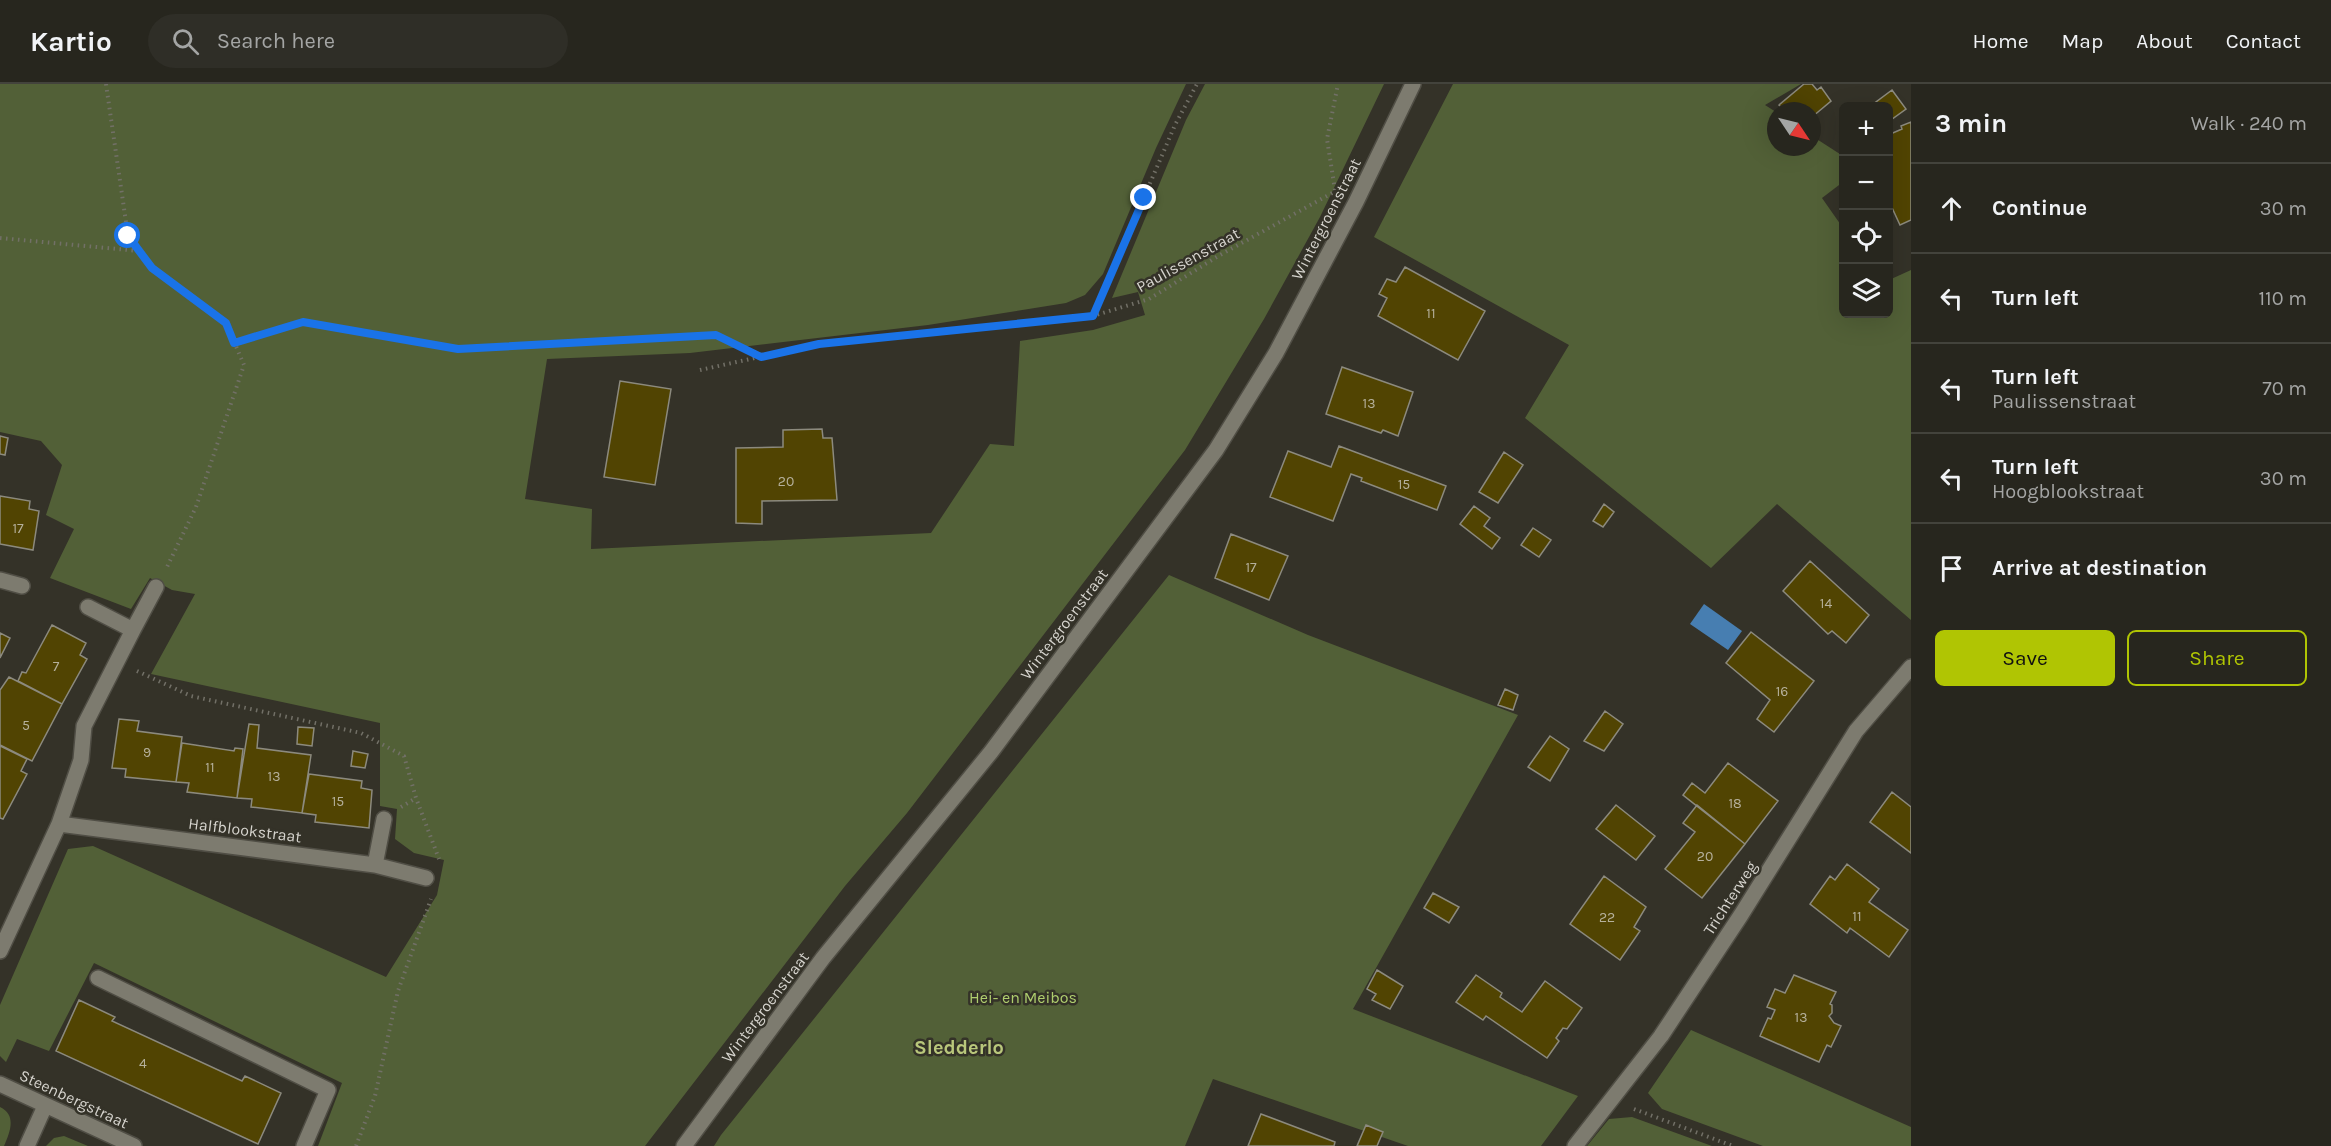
<!DOCTYPE html>
<meta charset="utf-8">
<style>
:root{--surface:#27261e;--page:#2f2e27;--text:#f1f3f6;--muted:#a4a5a4;--line:#43433c;--accent:#b0c503}
body{margin:0;font-family:Karla,sans-serif;background:var(--page);color:var(--text)}
.controls{position:absolute;right:18px;top:18px;display:grid;overflow:hidden;border-radius:9px;box-shadow:0 6px 24px #0002}
.controls button{width:54px;height:54px;display:grid;place-items:center;padding:0;border:0;border-bottom:2px solid var(--line);background:var(--surface);color:var(--text);font:30px sans-serif}
.compass{position:absolute;left:1767px;top:18px;width:54px;height:54px;border-radius:50%;background:var(--surface);box-shadow:0 6px 24px #0002;rotate:125deg}
.stop{position:absolute;width:18px;height:18px;margin:-14px;border:4px solid #1a73e8;border-radius:50%;background:#fff}
.stop.end{background:#1a73e8;border-color:#fff;box-shadow:0 2px 6px #0008}
.list{margin:0;padding:0;list-style:none}
h2{display:flex;justify-content:space-between;align-items:center;height:78px;margin:0;padding:0 24px;font-size:26px}
h2 small{font-size:20px;font-weight:400;color:var(--muted)}
.list li{display:grid;grid-template-columns:39px 1fr auto;gap:18px;align-items:center;box-sizing:border-box;height:90px;padding:0 24px;border-top:2px solid var(--line)}
.list b{display:block;font-size:22px;white-space:nowrap}
.list p{margin:0;font-size:20px;white-space:nowrap;color:var(--muted)}
.list em{font-size:20px;font-style:normal;color:var(--muted)}
.actions{display:flex;gap:12px;padding:18px 24px}
.actions a{flex:1;padding:14px 0;border:2px solid var(--accent);border-radius:9px;text-align:center;font-size:21px;color:var(--accent)}
.actions .main{background:var(--accent);color:#111}
.icon{flex:none;width:33px;height:33px;fill:none;stroke:currentColor;stroke-width:2;stroke-linecap:round;stroke-linejoin:round}
.map{position:relative;flex:none;width:1911px;height:1062px;overflow:hidden}
header{display:flex;align-items:center;gap:36px;box-sizing:border-box;height:84px;padding:0 30px;background:var(--surface);border-bottom:2px solid var(--line)}
header strong{font-size:28px}
nav{display:flex;gap:33px;margin-inline-start:auto;font-size:21px}
.search{width:420px;height:54px;background:var(--page);display:flex;align-items:center;gap:15px;box-sizing:border-box;padding:0 21px;border-radius:33px;color:var(--muted);font-size:22px}
main{display:flex}
aside{flex:1;background:var(--surface)}
.map>svg:first-child{display:block}
.green{fill:#526037}
.water{fill:#477eb1}
.building{fill:#514402;stroke:#8c8a7e;stroke-width:1.5}
.lines{fill:none;stroke-linecap:round;stroke-linejoin:round}
.minor-casing{stroke:#504e45;stroke-width:18}
.path{stroke:#727067;stroke-width:4;stroke-dasharray:1.5 4.5;stroke-linecap:butt}
.minor{stroke:#7d7b6f;stroke-width:15}
.route{stroke:#1a73e8;stroke-width:8}
.labels{text-anchor:middle;dominant-baseline:central;stroke-width:5;stroke-linejoin:round;paint-order:stroke}
.number-label{font-size:14px;fill:#b5b09b}
.street-label{font-size:16px;fill:#d6d4ce;stroke:#343228}
.park-label{font-size:16px;fill:#afce6e;stroke:#343228}
.quarter-label{font-size:20px;font-weight:bold;fill:#b9c77b;stroke:#343228}
</style>
<header>
<strong>Kartio</strong>
<div class="search"><svg class="icon" aria-label="search" viewBox="0 0 24 24"><circle cx="10" cy="10" r="6"/><path d="M15 15l6 6"/></svg>Search here</div>
<nav><a>Home</a><a>Map</a><a>About</a><a>Contact</a></nav>
</header>
<main>
<div class="map">
<svg width="1911" height="1062" viewBox="0 0 1911 1062">
<rect width="100%" height="100%" fill="#343228"/>
<path class="green" d="M0,0H1186L1156,64L1103,190L1085,211L1066,219L928,241L690,269L547,275L525,415L592,425L591,465L931,449L990,360L1014,362L1020,257L1093,246L1145,231L1138,208L1112,214L1186,36L1205,0H1384L1320,133L1264,235L1185,366L907,729L845,802L645,1062H318L342,999L94,879L49,967L17,955L6,978L0,972V921L68,765L93,762L386,893L437,811L444,776L414,769L395,755L397,725L380,722V639L151,590L195,510L172,506L150,494L131,525L50,494L74,445L46,431L62,381L41,357L0,348Z
M1453,0H1801L1765,21L1776,28V63H1812V52L1843,72V98L1822,114L1843,144L1844,230H1888L1889,196L1911,186V536L1777,420L1711,484L1525,334L1569,261L1374,153Z
M1169,491L1308,551L1518,631L1353,925L1578,1012L1541,1062H1408L1213,995L1185,1062H714L721,1051Z
M1691,946L1911,1043V1062H1763L1662,1025L1648,1009Z
M0,1023C17,1031 10,1048 4,1062H0Z
M1632,1033L1712,1062H1587L1609,1035Z
M64,1052L88,1062H46L54,1054Z"/>
<path class="water" d="M1704,520L1742,547L1728,566L1690,540Z"/>
<path class="building" d="M1804,0H1812L1817,6L1821,3L1831,17L1812,33V27H1784L1779,21Z
M1892,6L1906,25L1888,38V22L1872,21Z
M1911,38V136L1900,141L1888,115V51L1902,45L1901,42Z
M1405,183L1485,227L1458,276L1378,232L1387,214L1379,210L1387,195L1396,198Z
M1342,283L1413,308L1398,352L1383,346L1381,349L1326,330Z
M620,297L671,305L655,401L604,393Z
M822,345L823,354H832L837,416L762,417V440L736,439V364L783,363V346Z
M0,352L8,354L5,371L0,370Z
M1339,362L1446,402L1437,426L1361,397L1362,394L1351,390L1333,437L1270,413L1288,367L1331,383Z
M1504,368L1523,381L1498,419L1479,408Z
M0,412L30,417L29,425L39,427L33,466L0,460Z
M1604,420L1614,428L1603,443L1593,437Z
M1474,422L1490,434L1484,442L1500,454L1492,465L1460,440Z
M1533,444L1551,456L1539,473L1521,461Z
M1231,450L1288,472L1269,516L1215,494Z
M1810,477L1869,531L1846,559L1832,547L1828,550L1783,507Z
M52,541L86,559L80,571L87,575L62,620L18,597L22,588L26,589Z
M1751,548L1814,597L1774,648L1757,635L1770,616L1726,579Z
M0,549L10,554L0,574Z
M9,593L62,620L32,677L0,661V606Z
M1505,605L1518,611L1513,626L1498,621Z
M1605,627L1623,640L1604,667L1584,657Z
M119,635L139,637L137,647L182,653L176,698L125,693L126,685L112,684Z
M249,640L259,641L257,664L311,671L302,729L251,723L252,715L237,714Z
M298,643L314,644L312,662L297,660Z
M1550,652L1569,665L1550,697L1528,683Z
M182,659L234,667L235,664L243,665L237,714L187,708L189,699L176,698Z
M0,662L27,675L21,687L27,690L3,735L0,734Z
M353,667L368,670L365,684L351,682Z
M1728,679L1778,717L1745,760L1683,711L1692,699L1705,709Z
M309,690L362,697L361,704L372,706L369,744L315,738L316,731L302,729Z
M1892,708L1911,723V769L1870,738Z
M1616,721L1655,752L1636,776L1596,745Z
M1697,721L1745,760L1702,814L1665,785L1695,748L1683,739Z
M1847,780L1879,805L1869,818L1908,846L1889,873L1850,844L1847,849L1810,820L1830,792L1835,796Z
M1604,792L1646,823L1634,843L1640,847L1620,876L1570,840Z
M1433,809L1459,823L1449,839L1424,824Z
M1377,886L1403,902L1390,925L1372,916L1376,910L1367,905Z
M1476,891L1502,909L1500,913L1522,928L1545,897L1582,924L1567,945L1563,944L1556,954L1559,957L1547,974L1486,932L1483,936L1456,918Z
M1794,891L1836,908L1830,920L1832,921V929L1829,932L1834,939L1841,942L1831,963L1827,961L1819,978L1760,952L1768,934L1771,935L1775,926L1767,923L1775,905L1785,909Z
M79,916L115,933L112,937L242,997L245,992L281,1009L258,1060L56,967Z
M1261,1030L1335,1058L1334,1062H1248Z
M1366,1041L1383,1048L1377,1062H1357Z"/>
<g class="lines">
<g class="minor-casing">
<path id="minor" d="M0,496L22,502
M133,546L156,503
M59,740L375,781L426,794
M375,781L384,735
M0,867L59,740L81,676L84,642L133,546L88,523
M98,894L328,1006L304,1062
M0,1000L134,1062
M27,1062L45,1022
M684,1062L823,874L991,668L1216,366L1276,269L1356,118L1413,0
M1575,1062L1661,952L1741,831L1856,647L1911,583"/>
</g>
<path class="path" d="M106,0L128,152L151,184L226,239L244,281L196,423L167,483
M1335,106L1327,55L1338,0
M0,154L139,167
M1093,232L1175,41L1197,0
M234,259L303,238L458,265L716,251L761,273
M700,286L819,260L1093,232L1149,215L1220,171L1334,108
M137,587L191,612L361,649L404,672L416,714L439,775
M401,723L416,714
M1634,1025L1733,1062
M356,1062L375,1012L398,907L431,815"/>
<use href="#minor" class="minor"/>
</g>
<g class="lines">
<path class="route" d="M128,152L152,184L226,239L234,259L303,238L458,265L716,251L761,273L819,260L1093,232L1144,114"/>
</g>
<g class="labels">
<g class="number-label">
<text x="1431" y="229">11</text>
<text x="1369" y="319">13</text>
<text x="786" y="397">20</text>
<text x="1404" y="400">15</text>
<text x="18" y="444">17</text>
<text x="1251" y="483">17</text>
<text x="1826" y="519">14</text>
<text x="56" y="582">7</text>
<text x="1782" y="607">16</text>
<text x="26" y="641">5</text>
<text x="147" y="668">9</text>
<text x="210" y="683">11</text>
<text x="274" y="692">13</text>
<text x="338" y="717">15</text>
<text x="1735" y="719">18</text>
<text x="1705" y="772">20</text>
<text x="1857" y="832">11</text>
<text x="1607" y="833">22</text>
<text x="1801" y="933">13</text>
<text x="143" y="979">4</text>
</g>
<g class="street-label">
<text transform="translate(1326 135) rotate(-63)">Wintergroenstraat</text>
<text transform="translate(1188 176) rotate(-29)">Paulissenstraat</text>
<text transform="translate(1064 540) rotate(-53)">Wintergroenstraat</text>
<text transform="translate(245 746) rotate(7)">Halfblookstraat</text>
<text transform="translate(1730 814) rotate(-57)">Trichterweg</text>
<text transform="translate(765 923) rotate(-53)">Wintergroenstraat</text>
<text transform="translate(74 1015) rotate(25)">Steenbergstraat</text>
</g>
<g class="park-label">
<text x="1023" y="913">Hei- en Meibos</text>
</g>
<g class="quarter-label">
<text x="959" y="963">Sledderlo</text>
</g>
</g>
</svg>
<div class="controls">
<button>+</button>
<button>−</button>
<button><svg class="icon" aria-label="locate" viewBox="0 0 24 24"><circle cx="12" cy="12" r="6"/><path d="M12 2v4M12 18v4M2 12h4M18 12h4"/></svg></button>
<button><svg class="icon" aria-label="layers" viewBox="0 0 24 24"><path d="M12 4l9 5-9 5-9-5zM3 14l9 5 9-5"/></svg></button>
</div>
<svg class="compass" viewBox="-18 -18 36 36"><path d="M0-13l5 13h-10z" fill="#e53935"/><path d="M0 13l5-13h-10z" fill="#a4a5a4"/></svg>
<div class="stop" style="left:128px;top:152px"></div>
<div class="stop end" style="left:1144px;top:114px"></div>
</div>
<aside>
<h2>3 min<small>Walk · 240 m</small></h2>
<ul class="list">
<li><svg class="icon" aria-label="ahead" viewBox="0 0 24 24"><path d="M12 20V5M6 11l6-6 6 6"/></svg><div><b>Continue</b></div><em>30 m</em></li>
<li><svg class="icon" aria-label="left" viewBox="0 0 24 24"><path d="M17 20v-9H6M10 6l-5 5 5 5"/></svg><div><b>Turn left</b></div><em>110 m</em></li>
<li><svg class="icon" aria-label="left" viewBox="0 0 24 24"><path d="M17 20v-9H6M10 6l-5 5 5 5"/></svg><div><b>Turn left</b><p>Paulissenstraat</p></div><em>70 m</em></li>
<li><svg class="icon" aria-label="left" viewBox="0 0 24 24"><path d="M17 20v-9H6M10 6l-5 5 5 5"/></svg><div><b>Turn left</b><p>Hoogblookstraat</p></div><em>30 m</em></li>
<li><svg class="icon" aria-label="arrive" viewBox="0 0 24 24"><path d="M6 21V4h12l-3 4 3 4H6"/></svg><div><b>Arrive at destination</b></div></li>
</ul>
<div class="actions"><a class="main">Save</a><a>Share</a></div>
</aside>
</main>
